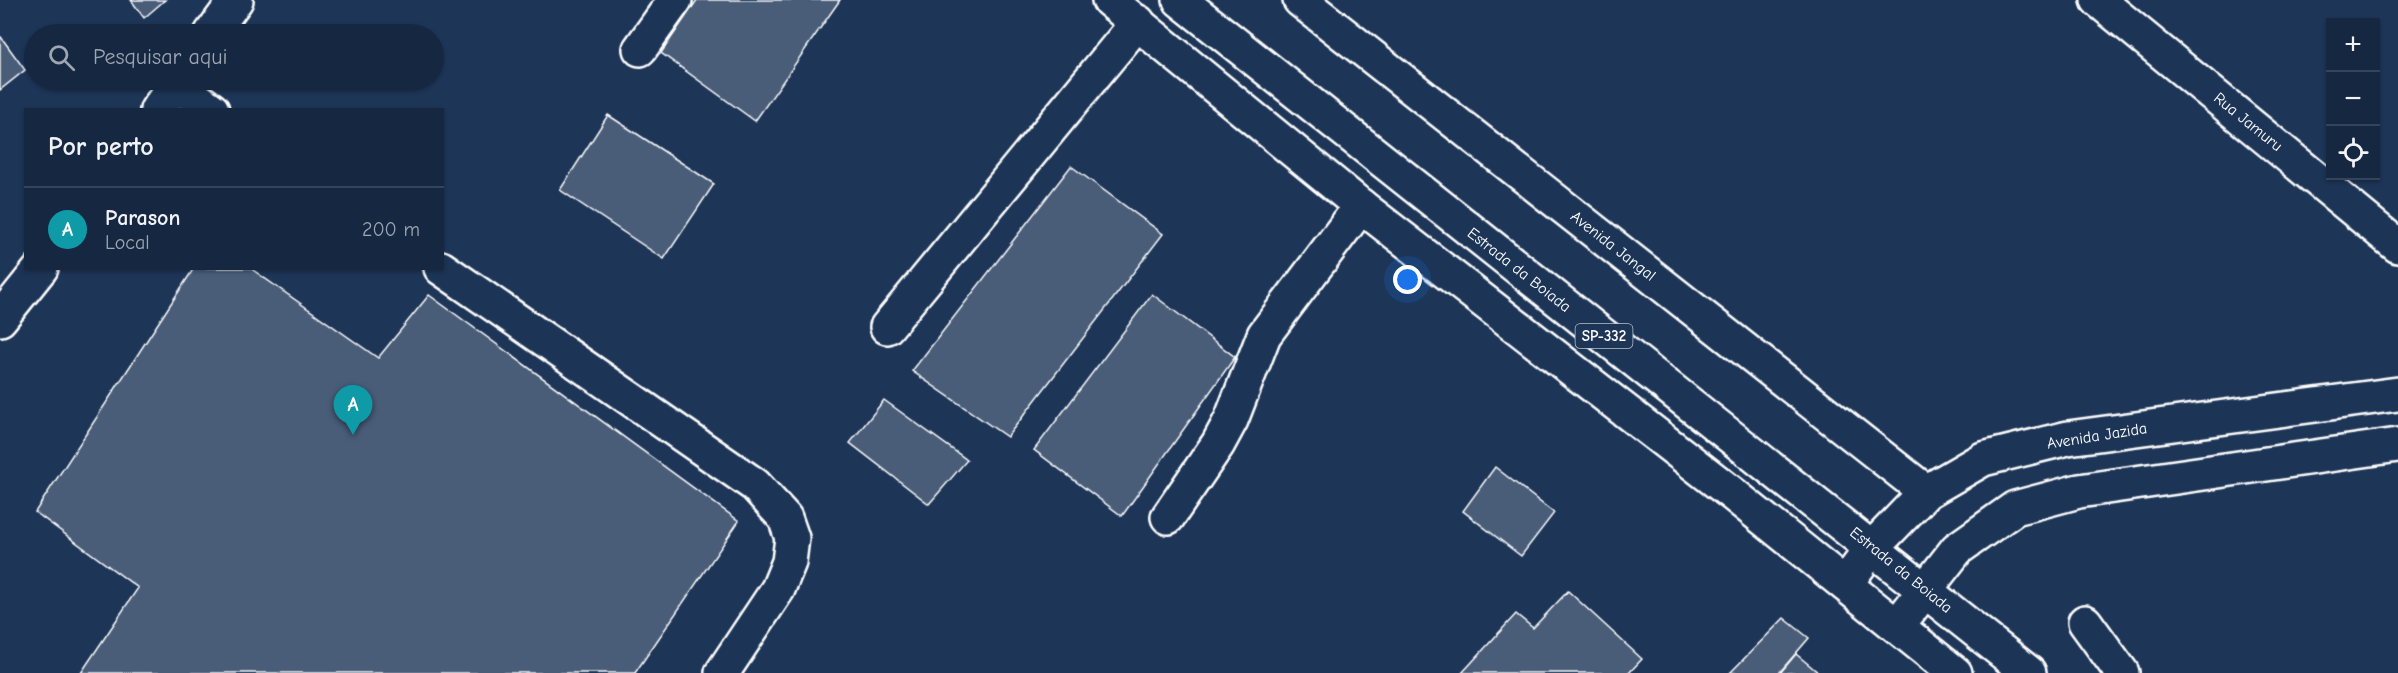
<!DOCTYPE html>
<html lang="pt">
<meta charset="utf-8">
<style>
:root{--surface:#162841;--page:#23344c;--text:#f1f3f6;--muted:#9ea6b1;--line:#35445a;--accent:#ffd166}
body{margin:0;font-family:"Comic Neue",sans-serif;background:var(--page);color:var(--text)}
.controls{position:absolute;right:18px;top:18px;display:grid;overflow:hidden;border-radius:0px;box-shadow:0 2px 4px #0004}
.controls button{width:54px;height:54px;display:grid;place-items:center;padding:0;border:0;border-bottom:2px solid var(--line);background:var(--surface);color:var(--text);font:30px sans-serif}
.you{position:absolute;left:1408px;top:280px;width:21px;height:21px;margin:-15px;border:4px solid #fff;border-radius:50%;background:#1a73e8;box-shadow:0 0 0 9px #1a73e833}
.badge{display:grid;place-items:center;width:39px;height:39px;border-radius:50%;background:var(--accent);color:#fff;font-size:20px;font-weight:700}
.pin{position:absolute;translate:-50% -50px;filter:drop-shadow(0 2px 3px #0008)}
.pin::after{content:'';position:absolute;top:32px;width:21px;height:18px;background:inherit;clip-path:polygon(0 0,100% 0,50% 100%)}
.list{margin:0;padding:0;list-style:none}
h2{display:flex;justify-content:space-between;align-items:center;height:78px;margin:0;padding:0 24px;font-size:26px}
h2 small{font-size:20px;font-weight:400;color:var(--muted)}
.list li{display:grid;grid-template-columns:39px 1fr auto;gap:18px;align-items:center;box-sizing:border-box;height:84px;padding:0 24px;border-top:2px solid var(--line)}
.list b{display:block;font-size:22px;white-space:nowrap}
.list p{margin:0;font-size:20px;white-space:nowrap;color:var(--muted)}
.list em{font-size:20px;font-style:normal;color:var(--muted)}
.icon{flex:none;width:33px;height:33px;fill:none;stroke:currentColor;stroke-width:2;stroke-linecap:round;stroke-linejoin:round}
.map{position:relative;flex:none;width:2398px;height:673px;overflow:hidden}
.search{position:absolute;background:var(--surface);box-shadow:0 2px 4px #0004;left:24px;top:24px;width:420px;height:66px;display:flex;align-items:center;gap:15px;box-sizing:border-box;padding:0 21px;border-radius:33px;color:var(--muted);font-size:22px}
.panel{position:absolute;background:var(--surface);box-shadow:0 2px 4px #0004;left:24px;top:108px;width:420px;height:162px;border-radius:0px}
.map>svg:first-child{display:block}
.building{fill:#4a5d79;stroke:#fff;stroke-width:1.5}
.lines{fill:none;stroke-linecap:round;stroke-linejoin:round}
.minor-casing{stroke:#fff;stroke-width:38}
.major-casing{stroke:#fff;stroke-width:38}
.minor{stroke:#1d3557;stroke-width:33}
.major{stroke:#1d3557;stroke-width:33}
.labels{text-anchor:middle;dominant-baseline:central;stroke-width:4.5;stroke-linejoin:round;paint-order:stroke}
.shield{fill:#1d3557;stroke:#bbc2cd;stroke-width:1.5}
.shield-label{font-size:15px;font-weight:bold;fill:#fff}
.street-label{font-size:16px;fill:#fff;stroke:#1d3557}
</style>
<div class="map">
<svg width="2398" height="673" viewBox="0 0 2398 673">
<rect width="100%" height="100%" fill="#1d3557"/>
<filter id="ink" filterUnits="userSpaceOnUse"><feTurbulence type="fractalNoise" baseFrequency=".0167" numOctaves="2"/><feDisplacementMap in="SourceGraphic" scale="12" xChannelSelector="R" yChannelSelector="G"/><feConvolveMatrix kernelMatrix="1 2 1 2 8 2 1 2 1" color-interpolation-filters="sRGB"/></filter>
<g filter="url(#ink)">
<path class="building" d="M131,0H165L144,18Z
M697,0H840L755,121L661,53Z
M1,37L25,70L0,90V38Z
M608,115L714,184L664,259L560,190Z
M1071,166L1163,234L1007,437L912,371Z
M194,268H250L378,358L429,295L739,521L635,673H81L138,588L35,512Z
M1152,294L1235,357L1122,516L1034,450Z
M884,400L967,460L929,504L850,443Z
M1495,467L1554,513L1521,556L1463,511Z
M1568,591L1642,659L1629,673H1462L1516,614L1533,628Z
M1784,618L1809,638L1779,673H1730Z
M1796,654L1819,673H1780Z"/>
<g class="lines">
<g class="minor-casing">
<path id="minor" d="M1300,0L1926,492
M2098,0L2398,246
M211,34L236,0
M640,49L675,0
M176,84L212,110
M157,110L179,80
M441,268L755,485L785,518L792,538L789,562L778,589L722,673
M0,319L41,268
M887,327L1138,22
M1168,517L1218,444L1231,420L1264,335L1361,206
M1845,584L1873,547L1926,492L1983,459L2068,438L2398,394
M2085,622L2122,673
M1897,626L1957,549L2015,508L2079,491L2398,445"/>
</g>
<g class="major-casing">
<path id="major" d="M1109,0L1361,206L1734,495L1955,673
M1180,0L2029,673"/>
</g>
<use href="#minor" class="minor"/>
<use href="#major" class="major"/>
</g>
</g>
<g class="labels">
<rect class="shield" x="1575.5" y="324" width="57" height="24" rx="4.5"/>
<g class="shield-label">
<text x="1604" y="336">SP-332</text>
</g>
<g class="street-label">
<text transform="translate(2248 122) rotate(39)">Rua Jamuru</text>
<text transform="translate(1613 246) rotate(38)">Avenida Jangal</text>
<text transform="translate(1519 270) rotate(38)">Estrada da Boiada</text>
<text transform="translate(2097 436) rotate(-9)">Avenida Jazida</text>
<text transform="translate(1901 570) rotate(39)">Estrada da Boiada</text>
</g>
</g>
</svg>
<div class="controls">
<button>+</button>
<button>−</button>
<button><svg class="icon" aria-label="locate" viewBox="0 0 24 24"><circle cx="12" cy="12" r="6"/><path d="M12 2v4M12 18v4M2 12h4M18 12h4"/></svg></button>
</div>
<div class="you"></div>
<div class="pin badge" style="left:353px;top:435px;background:#0f9aa8">A</div>
<div class="search"><svg class="icon" aria-label="search" viewBox="0 0 24 24"><circle cx="10" cy="10" r="6"/><path d="M15 15l6 6"/></svg>Pesquisar aqui</div>
<section class="panel">
<h2>Por perto<small></small></h2>
<ul class="list">
<li><span class="badge" style="background:#0f9aa8">A</span><div><b>Parason</b><p>Local</p></div><em>200 m</em></li>
</ul>
</section>
</div>
